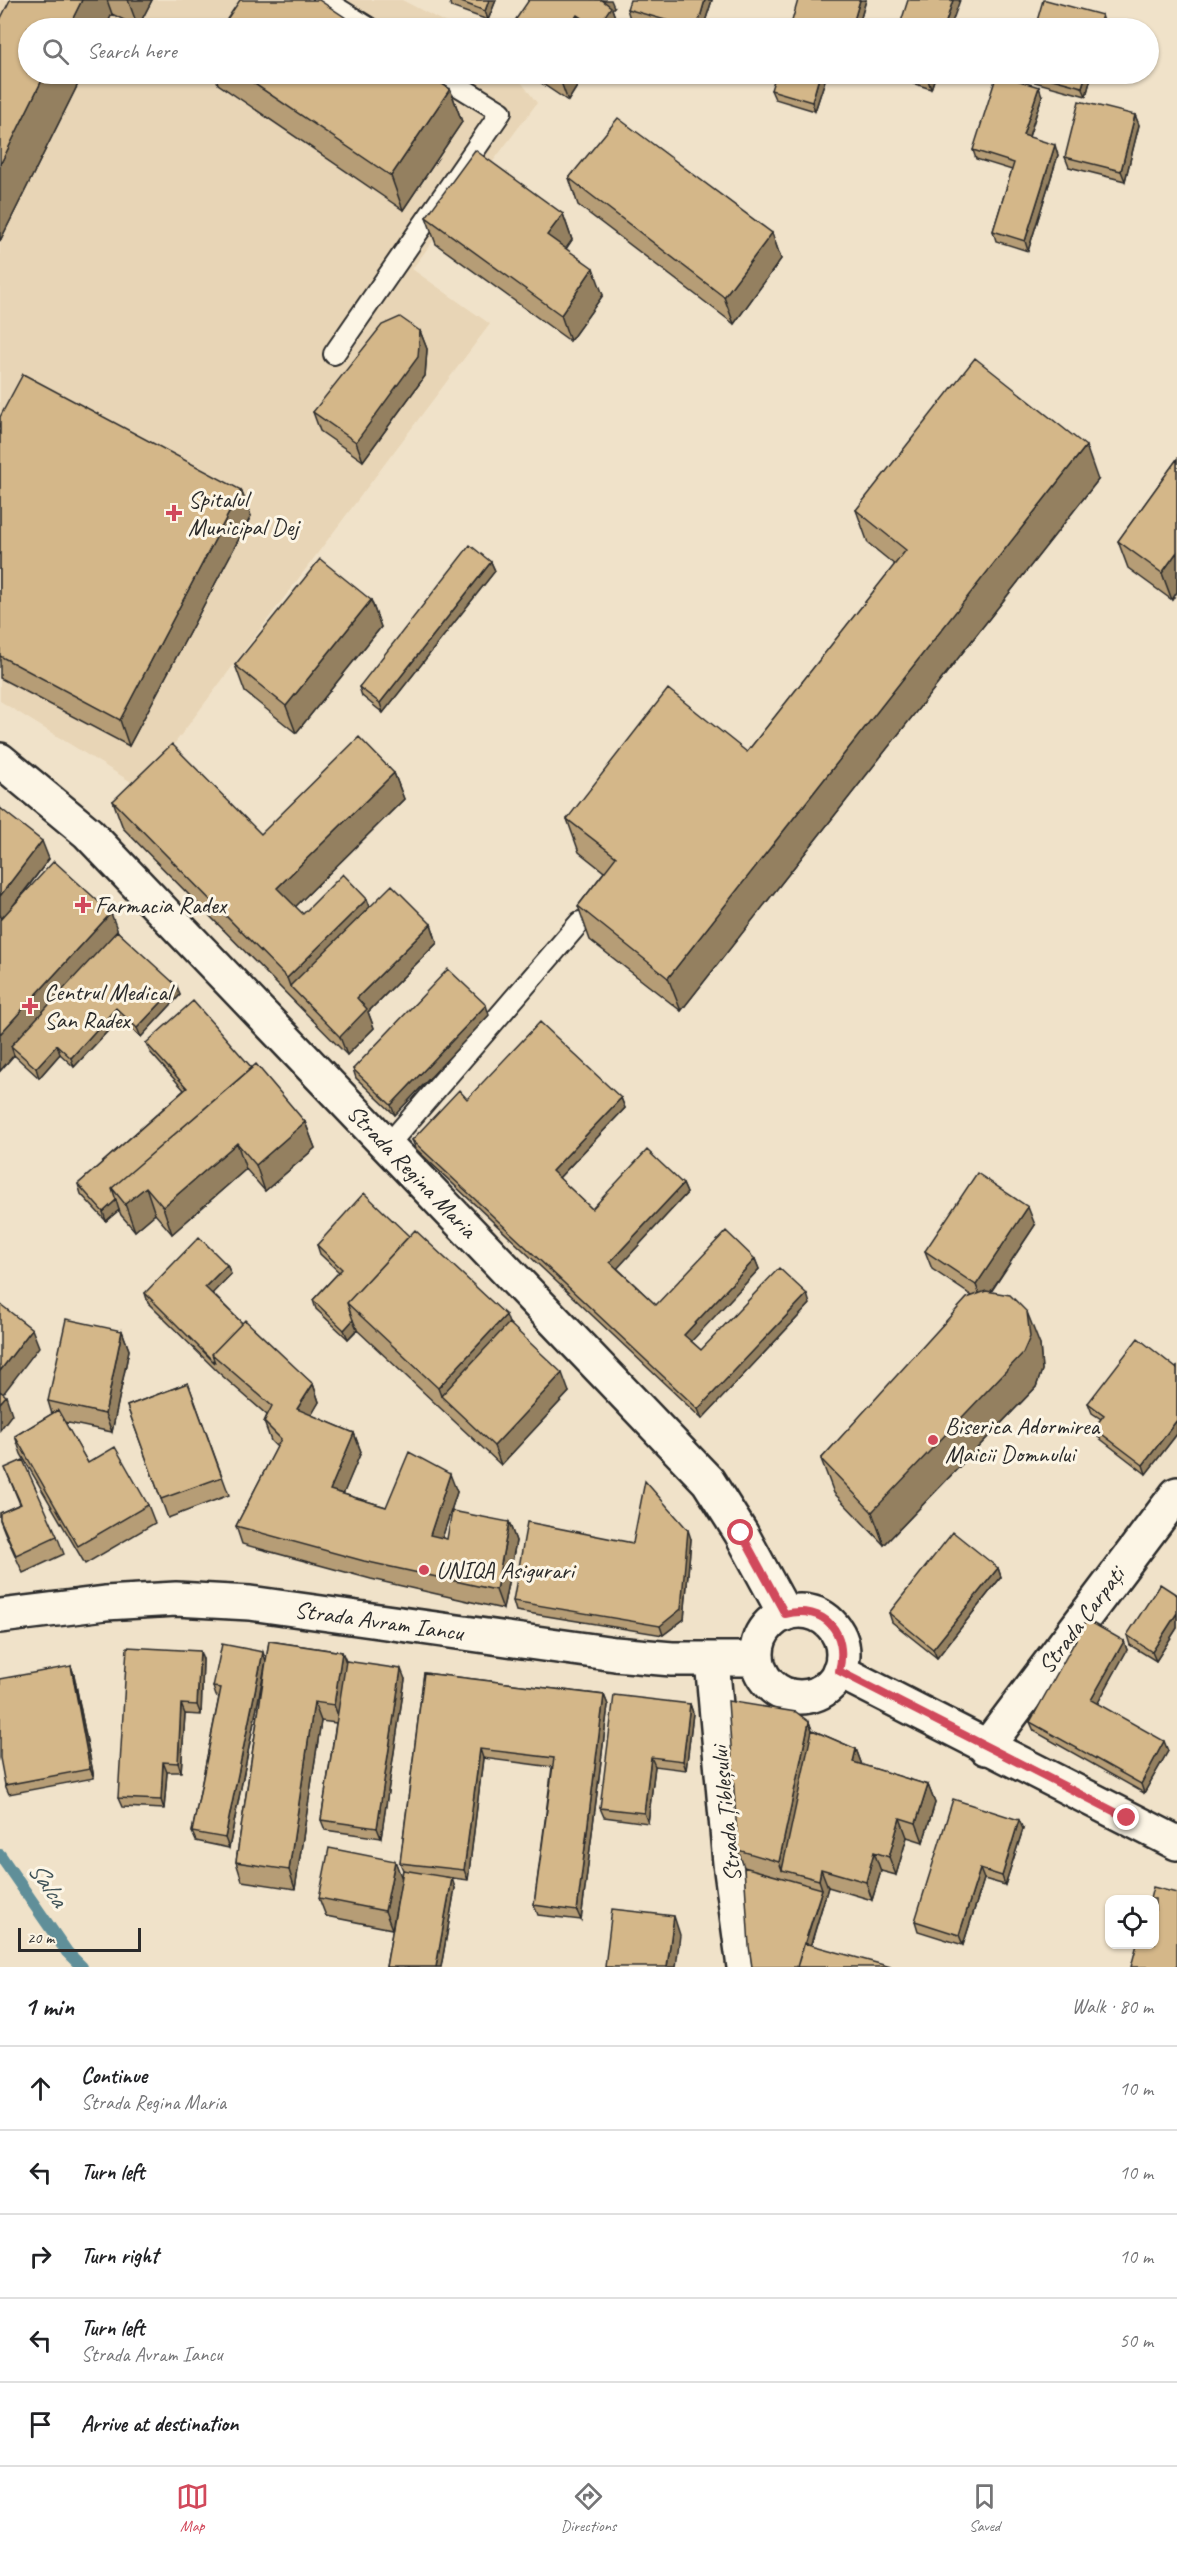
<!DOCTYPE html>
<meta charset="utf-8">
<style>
:root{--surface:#fff;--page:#f6f6f6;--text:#202124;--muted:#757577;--line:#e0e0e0;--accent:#d1495b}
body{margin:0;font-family:Caveat,sans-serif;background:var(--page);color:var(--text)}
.controls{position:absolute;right:18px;bottom:18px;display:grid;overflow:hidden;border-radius:12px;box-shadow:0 2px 4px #0004}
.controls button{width:54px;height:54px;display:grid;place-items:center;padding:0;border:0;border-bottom:2px solid var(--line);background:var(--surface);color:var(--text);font:30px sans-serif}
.scale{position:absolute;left:18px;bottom:15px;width:123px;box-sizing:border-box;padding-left:6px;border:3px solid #2b2b2b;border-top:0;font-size:16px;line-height:21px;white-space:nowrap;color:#2b2b2b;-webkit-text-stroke:4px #fcf5e5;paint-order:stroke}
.stop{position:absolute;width:18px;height:18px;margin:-14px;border:4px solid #d1495b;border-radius:50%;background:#fff}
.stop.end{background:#d1495b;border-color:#fff;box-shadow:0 2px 6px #0008}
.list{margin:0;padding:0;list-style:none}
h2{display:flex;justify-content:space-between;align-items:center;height:78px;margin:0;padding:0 24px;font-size:26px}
h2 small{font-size:20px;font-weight:400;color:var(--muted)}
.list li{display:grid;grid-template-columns:39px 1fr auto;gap:18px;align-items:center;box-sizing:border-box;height:84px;padding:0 24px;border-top:2px solid var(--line)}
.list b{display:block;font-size:22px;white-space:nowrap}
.list p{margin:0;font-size:20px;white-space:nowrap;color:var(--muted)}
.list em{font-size:20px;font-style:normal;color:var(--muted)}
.icon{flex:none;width:33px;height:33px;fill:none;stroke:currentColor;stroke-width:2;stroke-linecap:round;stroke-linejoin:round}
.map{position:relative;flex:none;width:1177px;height:1967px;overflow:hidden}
.search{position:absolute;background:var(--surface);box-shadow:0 2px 4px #0004;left:18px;right:18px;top:18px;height:66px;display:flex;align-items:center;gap:15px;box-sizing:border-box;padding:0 21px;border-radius:33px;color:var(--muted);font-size:22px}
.sheet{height:498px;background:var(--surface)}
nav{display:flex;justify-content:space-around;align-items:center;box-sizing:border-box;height:84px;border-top:2px solid var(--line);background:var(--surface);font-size:16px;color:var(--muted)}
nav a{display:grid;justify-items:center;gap:3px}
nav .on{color:var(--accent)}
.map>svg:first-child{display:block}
.built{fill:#e8d5b6}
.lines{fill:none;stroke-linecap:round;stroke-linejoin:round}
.stream{stroke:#608f99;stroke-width:12}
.service-casing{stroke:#2b2b2b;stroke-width:24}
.minor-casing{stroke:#2b2b2b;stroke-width:38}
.tertiary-casing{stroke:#2b2b2b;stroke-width:38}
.secondary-casing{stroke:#2b2b2b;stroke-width:38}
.service{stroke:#fcf5e5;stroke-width:20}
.minor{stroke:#fcf5e5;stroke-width:33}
.tertiary{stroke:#fcf5e5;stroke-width:33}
.secondary{stroke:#fcf5e5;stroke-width:33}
.wall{fill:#b69d76;stroke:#2b2b2b;stroke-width:1.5}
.shaded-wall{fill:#948060;stroke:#2b2b2b;stroke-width:1.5}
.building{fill:#d4b789;stroke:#2b2b2b;stroke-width:1.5}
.route{stroke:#d1495b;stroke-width:8}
.poi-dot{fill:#d1495b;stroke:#fcf5e5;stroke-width:2}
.labels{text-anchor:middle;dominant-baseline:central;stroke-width:6;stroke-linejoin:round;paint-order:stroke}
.poi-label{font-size:24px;fill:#2b2b2b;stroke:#fcf5e5;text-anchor:start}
.street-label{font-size:24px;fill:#2b2b2b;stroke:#fcf5e5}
.water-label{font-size:26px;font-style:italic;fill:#415459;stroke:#fcf5e5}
</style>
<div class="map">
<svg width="1177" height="1967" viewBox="0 0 1177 1967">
<rect width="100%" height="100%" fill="#f0e2c9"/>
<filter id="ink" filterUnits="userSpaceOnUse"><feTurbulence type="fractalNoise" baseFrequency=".0167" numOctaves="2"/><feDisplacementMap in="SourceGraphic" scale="12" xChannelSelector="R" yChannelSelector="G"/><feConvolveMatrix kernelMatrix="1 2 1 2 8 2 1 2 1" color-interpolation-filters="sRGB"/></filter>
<g filter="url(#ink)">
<path class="built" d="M0,0H402L456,28H28V74H515L537,103L412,269L490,324L141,788L0,701Z"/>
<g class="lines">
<path class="stream" d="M0,1855L67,1952L82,1967"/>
<g class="service-casing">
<path id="service" d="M324,0L369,28
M334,354L501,112L439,74
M388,1145L580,922"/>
</g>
<g class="minor-casing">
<path id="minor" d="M712,1660L730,1863L744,1967
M986,1748L1177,1494"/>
</g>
<g class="tertiary-casing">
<path id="tertiary" d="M0,760L88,833L708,1481L741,1533L785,1614"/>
</g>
<g class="secondary-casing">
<path id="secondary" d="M757 1654a43 43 0 1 1 86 0a43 43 0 1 1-86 0Z
M0,1616L105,1603L176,1599L250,1603L615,1654L672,1659H757
M839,1671L1177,1843"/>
</g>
<use href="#service" class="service"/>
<use href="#minor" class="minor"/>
<use href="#tertiary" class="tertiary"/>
<use href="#secondary" class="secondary"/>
</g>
<path class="wall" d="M10,0H152L138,27L112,14L105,28H28V74H83L0,241Z
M449,0H496L488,20L451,7Z
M712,0L703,28H663L630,19L627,9Z
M866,0L858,28H790Z
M614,7L612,9L619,28H510Z
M215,74H427L450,89L462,122L403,210L218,84Z
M528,74H582L583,77L568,101Z
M827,74L815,111L775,99L771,90Z
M890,74H936L931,89L890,76Z
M1025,74H1092L1086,96L1027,80Z
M1042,96L1029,137L1058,155L1028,251L996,241L993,231L1012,170L976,159L973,150Z
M1135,115L1139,125L1125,181L1069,167L1065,157Z
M569,178L772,233L781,259L734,324L578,205Z
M563,214L572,240L566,249L603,295L570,341L436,244L426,217Z
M420,331L427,349L425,376L363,461L320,431L313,412Z
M0,417L241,490L251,516L129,746L0,678Z
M1177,459V592L1172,600L1128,568L1118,541Z
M1098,480L681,1011L590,940L578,906L604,872L579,852L567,819L747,752L895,565L868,543L856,510Z
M491,562L495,571L383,713L362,696L359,687Z
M371,600L381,627L296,733L245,692L235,665Z
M394,773L404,799L295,907L303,914L370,907L431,924L437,943L368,1012L374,1028L347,1055L123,828L113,801L261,834Z
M0,808L49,859L16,903L117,931L180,995L141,1037L120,1018L74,1067L60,1054L39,1078L14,1055L0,1071Z
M489,1015L395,1115L356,1078L353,1069Z
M146,1043L252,1068L305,1122L315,1148L265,1191L246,1169L172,1234L155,1214L135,1231L121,1215L119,1210L106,1221L81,1194L78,1184L184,1090L150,1052Z
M621,1098L625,1108L559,1178L592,1209L683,1184L687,1193L617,1268L656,1305L755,1259L759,1269L691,1341L701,1350L810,1304L702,1419L416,1149L412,1140L467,1099Z
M1035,1225L991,1292L1040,1345L1042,1370L1036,1387L884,1545L834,1493L821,1459L972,1296L932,1269L925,1251Z
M409,1236L509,1323L569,1392L501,1465L357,1330L348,1339L316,1309L313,1300L339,1272L320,1254L317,1245Z
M227,1265L231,1274L212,1293L242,1323L313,1384L319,1402L311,1415L354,1433L361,1452L343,1494L386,1507L457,1492L442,1538L447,1539L509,1522L516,1541L503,1609L371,1579L242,1544L236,1526L277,1447L271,1441L264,1422L267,1415L219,1373L148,1303L145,1293Z
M122,1331L129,1350L112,1432L64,1422L88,1463L148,1505L155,1523L85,1564L21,1454L15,1436L52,1414L48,1401Z
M1177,1367V1434L1146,1474L1098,1437L1094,1428L1101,1419L1092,1413L1088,1403Z
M188,1383L229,1495L168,1518L127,1406Z
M5,1468L57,1536L64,1554L23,1573L5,1533L0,1520V1513L20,1504Z
M691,1539L684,1619L663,1635L516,1611L513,1601Z
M998,1568L1001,1577L937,1658L892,1622L889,1613Z
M1177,1595V1628L1156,1661L1130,1645L1127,1635Z
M269,1641L342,1652L346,1661L405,1679L381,1838L325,1830L321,1820L336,1723L321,1721L295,1889L242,1881L236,1862Z
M1124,1641L1127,1650L1097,1704L1168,1751L1144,1793L1034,1731L1030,1722Z
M203,1660L201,1715L185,1714L181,1772H167L164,1809L122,1807L118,1798Z
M266,1661L229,1848L196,1841L192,1832L219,1697L216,1696L213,1687Z
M71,1666L74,1675L94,1778L9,1794L5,1785Z
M424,1673L604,1695L608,1705L581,1920L538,1915L534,1905L552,1767L483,1758L468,1880L445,1877L455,1888L441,1967H386L397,1905L392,1929L326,1916L319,1898L395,1861L401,1878L403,1870L400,1863Z
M690,1704L693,1713L686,1770L655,1766L648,1823L604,1817L600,1808Z
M809,1722L812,1730L856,1749L862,1765L928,1785L935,1803L923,1842L907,1837L896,1875L881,1871L872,1900L828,1887L811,1945L752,1967L744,1867L738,1850Z
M1023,1829L1005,1885L984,1879L963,1945L918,1931L915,1921Z"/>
<path class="shaded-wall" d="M82,0H107L112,14L105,28H68Z
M128,0H152L138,27Z
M489,0H496L488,20L485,11Z
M596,0H611L614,7L612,9L619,28H597Z
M705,0H712L703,28H697Z
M860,0H866L858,28H852V27Z
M953,0H960L950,28H944Z
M577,15L582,28H568Z
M1102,15L1105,25L1104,28H1098Z
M45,74H83L0,241V165Z
M558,74H582L583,77L568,101Z
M820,74H827L815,111L812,102Z
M929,74H936L931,89L928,80Z
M1086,74H1092L1086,96L1082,87Z
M1039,87L1042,96L1026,145L1023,135Z
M450,89L462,122L403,210L391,176Z
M1135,115L1139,125L1125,181L1121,171Z
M1055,145L1058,155L1028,251L1025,241Z
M563,214L572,240L557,261L547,235Z
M772,233L781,259L734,324L724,297Z
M593,268L603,295L570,341L561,315Z
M420,331L427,349L425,376L363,461L356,442Z
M1086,446L1098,480L681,1011L668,978Z
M241,490L251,516L129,746L120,720Z
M1177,552V592L1172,600L1162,573Z
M491,562L495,571L383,713L380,703Z
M371,600L381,627L296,733L286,706Z
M394,773L404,799L287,915L277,888Z
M42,841L49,859L2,920L0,914V896Z
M367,899L377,925L290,986L287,978Z
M111,913L121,940L11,1046L14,1055L0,1071V1034Z
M431,924L437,943L368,1012L374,1028L347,1055L340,1037L357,998Z
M177,986L180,995L141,1037L137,1028Z
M486,1005L489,1015L395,1115L391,1105Z
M116,1008L120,1018L74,1067L71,1058Z
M57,1045L60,1054L39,1078L36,1068Z
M621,1098L625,1108L556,1181L552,1171Z
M305,1122L315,1148L265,1191L256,1165Z
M237,1143L246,1169L172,1234L163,1207Z
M683,1184L687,1193L614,1272L610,1262Z
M146,1187L155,1214L135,1231L125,1204Z
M116,1200L119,1210L106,1221L103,1212Z
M1028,1207L1035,1225L983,1303L976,1285Z
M755,1259L759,1269L688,1345L684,1335Z
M227,1265L231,1274L209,1297L205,1287Z
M807,1294L810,1304L702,1419L698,1409Z
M1027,1312L1040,1345L1042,1370L1036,1387L884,1545L872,1512Z
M506,1315L516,1342L441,1396L438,1388Z
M353,1320L357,1329L348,1339L344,1330Z
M32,1329L39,1347L0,1398V1371Z
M122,1331L129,1350L112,1432L105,1414Z
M562,1373L569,1392L501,1465L494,1446Z
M313,1384L319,1402L304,1428L297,1409Z
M6,1396L12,1414L0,1430V1403Z
M1177,1420V1434L1146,1474L1143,1465Z
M354,1433L361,1452L337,1509L330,1490Z
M450,1474L457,1492L437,1554L430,1535Z
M509,1522L516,1541L503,1609L496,1590Z
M688,1530L691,1539L684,1619L663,1635L660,1626Z
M998,1568L1001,1577L937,1658L933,1649Z
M1177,1613V1628L1156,1661L1152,1652Z
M1124,1641L1127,1650L1094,1710L1091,1700Z
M200,1651L203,1660L201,1715L197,1705Z
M263,1652L266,1661L229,1848L225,1838Z
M342,1652L349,1671L341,1724L334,1705Z
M71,1666L74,1675L94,1778L90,1769Z
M401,1669L405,1679L381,1838L377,1828Z
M604,1695L608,1705L581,1920L577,1911Z
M314,1702L321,1721L295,1889L289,1870Z
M181,1704L185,1714L181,1772L178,1763Z
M690,1704L693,1713L686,1770L683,1761Z
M809,1722L819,1749L782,1870L779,1862Z
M1164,1741L1168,1751L1144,1793L1141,1784Z
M480,1749L483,1758L468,1880L464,1870Z
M856,1749L863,1768L853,1762Z
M651,1757L655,1766L648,1823L644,1813Z
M163,1762L167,1772L164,1809L161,1800Z
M928,1785L935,1803L923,1842L916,1823Z
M900,1818L907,1837L896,1875L889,1857Z
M1019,1820L1023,1829L1005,1885L1002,1876Z
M874,1852L881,1871L872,1900L866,1882Z
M395,1861L402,1879L392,1929L385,1911Z
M821,1869L828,1887L804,1967H798L822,1889L819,1880Z
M980,1869L984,1879L963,1945L959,1935Z
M452,1878L455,1888L441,1967H436Z
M674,1916L680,1935L676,1967H667Z"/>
<path class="building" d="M10,0H82L68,28H28V74H45L0,165V20Z
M240,0H319L361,28H221Z
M456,0H489L485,11Z
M529,0H602L611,7L597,28L577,15L568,28H510Z
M630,0H705L697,28H693L627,9Z
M798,0H860L852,27L836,22L834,28H790Z
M908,0H953L944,28H899Z
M1043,0H1046L1102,15L1098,28H1035Z
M240,74H427L450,89L391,176Z
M776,74H820L812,102L771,90Z
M909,74H929L928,80Z
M997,74L1039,87L1023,135L1055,145L1025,241L993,231L1014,163L973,150Z
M1034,74H1086L1082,87Z
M1079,101L1135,115L1121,171L1065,157Z
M618,118L772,233L724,297L569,178Z
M475,150L563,214L547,235L593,268L561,315L426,217Z
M400,317L420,331L418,357L356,442L313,412L382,325Z
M975,358L1086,446L668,978L578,906L616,857L567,819L668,689L747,752L906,550L856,510Z
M23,374L241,490L120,720L0,656V417Z
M1177,459V552L1162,573L1118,541Z
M470,545L491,562L380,703L359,687Z
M320,559L371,600L286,706L235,665Z
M359,737L394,773L277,888L303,914L343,874L367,899L287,978L113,801L172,744L261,834Z
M0,808L42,841L0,896Z
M54,861L111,913L0,1034V920Z
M392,885L431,924L357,998L367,1009L340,1037L290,986Z
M117,931L177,986L137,1028L116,1008L71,1058L57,1045L36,1068L11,1046Z
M448,969L486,1005L391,1105L353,1069Z
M193,1001L252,1068L112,1188L116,1200L103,1212L78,1184L187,1088L146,1043Z
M540,1022L621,1098L552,1171L592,1209L647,1150L683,1184L610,1262L656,1305L726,1231L755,1259L684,1335L701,1350L779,1268L807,1294L698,1409L412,1140L459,1090L467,1099Z
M256,1064L305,1122L256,1165L237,1143L163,1207L146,1187L125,1204L112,1188Z
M977,1173L1028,1207L976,1285L925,1251Z
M364,1193L409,1236L347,1303L353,1320L344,1330L313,1300L342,1269L317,1245Z
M415,1230L506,1315L438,1388L347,1303Z
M199,1237L227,1265L205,1287L242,1323L212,1354L215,1363L145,1293Z
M986,1291L1010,1295L1027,1312L1030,1337L1023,1353L872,1512L821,1459L967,1298Z
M0,1304L32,1329L0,1371Z
M66,1319L122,1331L105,1414L48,1401Z
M245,1320L313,1384L297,1409L354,1433L330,1490L386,1507L409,1452L450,1474L430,1535L447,1539L452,1511L509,1522L496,1590L364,1561L236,1526L281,1439L264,1422L272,1406L212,1354Z
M509,1323L562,1373L494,1446L441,1396Z
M1138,1338L1176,1368L1177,1367V1420L1143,1465L1094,1428L1104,1415L1088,1403Z
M188,1383L222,1477L161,1499L127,1406Z
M0,1391L6,1396L0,1403Z
M58,1410L88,1463L115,1447L148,1505L78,1546L15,1436Z
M23,1460L57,1536L16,1555L0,1519V1513L21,1504L5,1468Z
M645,1481L688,1530L681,1609L660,1626L513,1601L527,1522L633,1543Z
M953,1532L998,1568L933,1649L889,1613Z
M1160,1584L1177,1595V1613L1152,1652L1127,1635Z
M1087,1620L1124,1641L1091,1700L1164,1741L1141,1784L1030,1722Z
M269,1641L342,1652L334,1705L314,1702L289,1870L236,1862Z
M222,1644L263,1652L225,1838L192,1832L221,1688L213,1687Z
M127,1647L200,1651L197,1705L181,1704L178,1763L163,1762L161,1800L118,1798Z
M346,1661L401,1669L377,1828L321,1820Z
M71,1666L90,1769L5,1785L0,1758V1679Z
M424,1673L604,1695L577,1911L534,1905L554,1758L480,1749L464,1870L400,1863Z
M614,1695L690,1704L683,1761L651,1757L644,1813L600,1808Z
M728,1701L796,1712L809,1722L779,1862L738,1850Z
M812,1730L856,1749L853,1762L928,1785L916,1823L900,1818L889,1857L874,1852L866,1882L821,1869L819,1880L782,1870Z
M953,1799L1019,1820L1002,1876L980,1869L959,1935L915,1921Z
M329,1848L395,1861L385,1911L319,1898Z
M744,1867L822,1889L797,1967H752L749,1946Z
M403,1870L452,1878L436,1967H386Z
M1153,1887L1177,1893V1967H1131L1137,1944H1155V1899H1150Z
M612,1909L674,1916L667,1967H605Z
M804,1943L891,1967H797Z"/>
</g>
<g class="lines" filter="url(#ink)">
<path class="route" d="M741,1533L785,1614C825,1604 849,1633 839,1671L1127,1818"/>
</g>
<g class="poi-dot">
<path d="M171 504h6v6h6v6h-6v6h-6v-6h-6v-6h6z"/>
<path d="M80 896h6v6h6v6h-6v6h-6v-6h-6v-6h6z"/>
<path d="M27 997h6v6h6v6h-6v6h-6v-6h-6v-6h6z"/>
<circle cx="933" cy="1440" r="6"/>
<circle cx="424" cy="1570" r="6"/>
</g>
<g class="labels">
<g class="poi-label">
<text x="188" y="499">Spitalul<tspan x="188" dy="28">Municipal Dej</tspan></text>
<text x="95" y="905">Farmacia Radex</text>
<text x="44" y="992">Centrul Medical<tspan x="44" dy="28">San Radex</tspan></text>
<text x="945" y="1426">Biserica Adormirea<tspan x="945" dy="28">Maicii Domnului</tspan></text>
<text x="436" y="1570">UNIQA Asigurari</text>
</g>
<g class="street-label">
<text transform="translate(412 1171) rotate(46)">Strada Regina Maria</text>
<text transform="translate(1081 1620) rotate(-53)">Strada Carpați</text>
<text transform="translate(379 1621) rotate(8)">Strada Avram Iancu</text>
<text transform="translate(726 1814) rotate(-96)">Strada Țibleșului</text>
</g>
<g class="water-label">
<text transform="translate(48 1884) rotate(55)">Salca</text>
</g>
</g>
</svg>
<div class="controls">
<button><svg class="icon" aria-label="locate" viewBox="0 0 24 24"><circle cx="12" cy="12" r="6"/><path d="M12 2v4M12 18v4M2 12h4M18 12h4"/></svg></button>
</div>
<div class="scale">20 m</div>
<div class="stop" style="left:741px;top:1533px"></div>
<div class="stop end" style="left:1127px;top:1818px"></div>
<div class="search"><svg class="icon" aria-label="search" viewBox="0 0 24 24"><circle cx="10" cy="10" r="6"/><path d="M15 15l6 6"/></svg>Search here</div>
</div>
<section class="sheet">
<h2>1 min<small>Walk · 80 m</small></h2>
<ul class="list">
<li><svg class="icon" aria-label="ahead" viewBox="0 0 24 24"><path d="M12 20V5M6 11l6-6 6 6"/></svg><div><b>Continue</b><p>Strada Regina Maria</p></div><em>10 m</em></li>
<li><svg class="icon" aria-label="left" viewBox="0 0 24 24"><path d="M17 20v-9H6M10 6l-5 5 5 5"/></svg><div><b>Turn left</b></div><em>10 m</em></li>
<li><svg class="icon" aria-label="right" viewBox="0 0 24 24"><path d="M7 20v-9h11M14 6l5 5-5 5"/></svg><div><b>Turn right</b></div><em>10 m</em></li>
<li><svg class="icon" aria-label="left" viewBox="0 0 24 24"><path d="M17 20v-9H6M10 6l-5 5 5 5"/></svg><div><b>Turn left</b><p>Strada Avram Iancu</p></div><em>50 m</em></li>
<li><svg class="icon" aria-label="arrive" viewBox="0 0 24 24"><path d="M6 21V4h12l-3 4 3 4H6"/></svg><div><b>Arrive at destination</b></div></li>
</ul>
</section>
<nav>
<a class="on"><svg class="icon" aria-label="map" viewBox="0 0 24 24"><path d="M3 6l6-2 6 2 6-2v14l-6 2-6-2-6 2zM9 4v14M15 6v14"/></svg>Map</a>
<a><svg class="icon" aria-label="directions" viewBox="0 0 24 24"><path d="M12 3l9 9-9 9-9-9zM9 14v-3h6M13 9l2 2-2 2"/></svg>Directions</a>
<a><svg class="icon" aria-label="saved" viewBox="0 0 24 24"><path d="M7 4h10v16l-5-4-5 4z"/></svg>Saved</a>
</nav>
